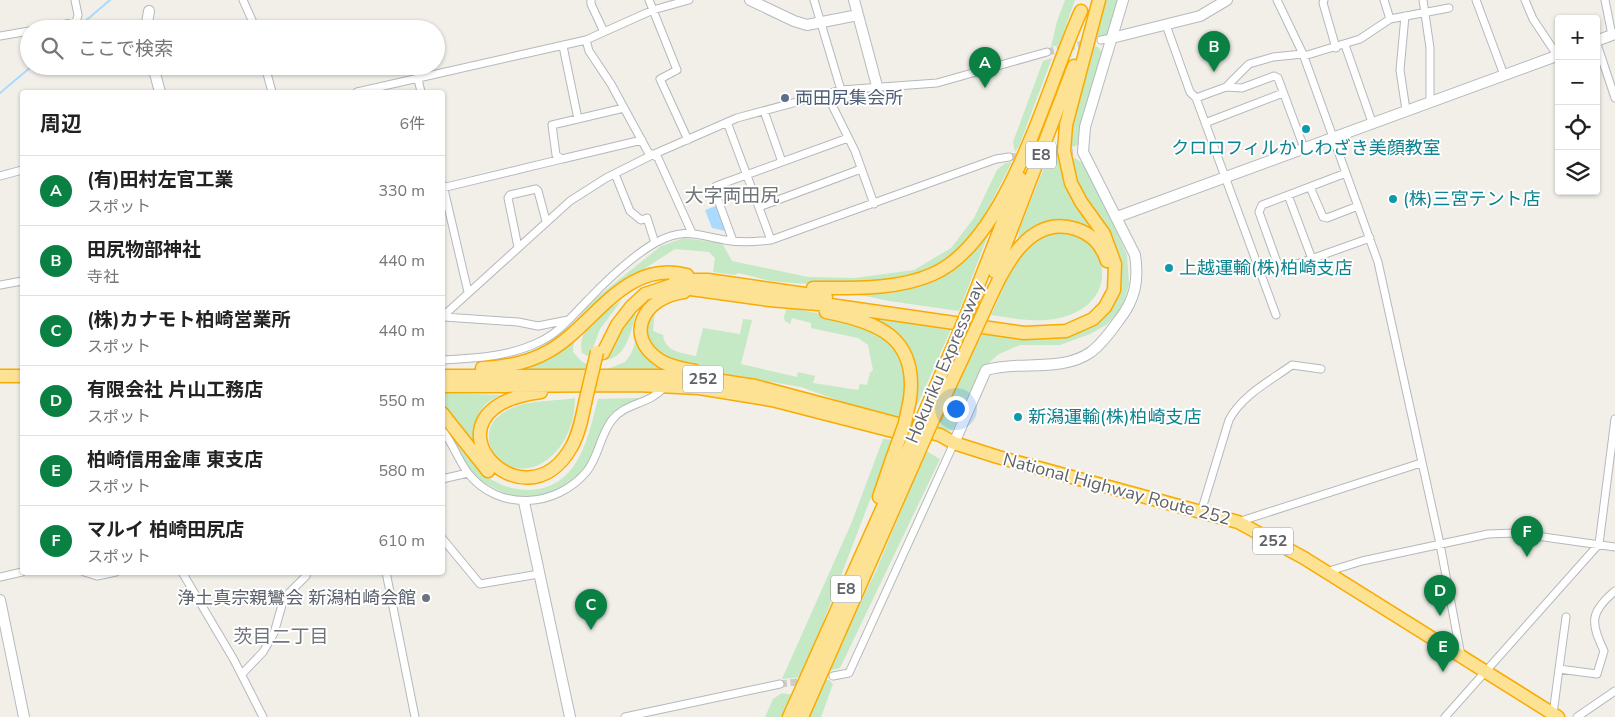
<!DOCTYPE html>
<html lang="ja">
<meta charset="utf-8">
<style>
:root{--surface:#fff;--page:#f2f2f2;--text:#222;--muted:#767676;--line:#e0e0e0;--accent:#0b8043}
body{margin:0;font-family:"Nunito Sans","Noto Sans JP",sans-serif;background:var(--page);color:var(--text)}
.controls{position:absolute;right:15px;top:15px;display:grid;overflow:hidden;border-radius:5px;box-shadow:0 1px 4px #0004}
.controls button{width:45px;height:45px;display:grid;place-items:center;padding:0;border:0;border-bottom:1px solid var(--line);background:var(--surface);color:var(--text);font:25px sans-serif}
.you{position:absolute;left:955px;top:408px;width:18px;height:18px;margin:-12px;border:4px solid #fff;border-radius:50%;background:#1a73e8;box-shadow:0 0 0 8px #1a73e833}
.badge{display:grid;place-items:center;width:32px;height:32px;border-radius:50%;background:var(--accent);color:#fff;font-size:16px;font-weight:700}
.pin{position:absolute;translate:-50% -41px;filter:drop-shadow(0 1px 2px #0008)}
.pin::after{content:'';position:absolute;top:26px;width:18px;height:15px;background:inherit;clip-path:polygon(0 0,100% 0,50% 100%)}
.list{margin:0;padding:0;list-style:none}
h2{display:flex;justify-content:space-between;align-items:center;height:65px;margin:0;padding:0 20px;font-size:21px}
h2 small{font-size:16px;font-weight:400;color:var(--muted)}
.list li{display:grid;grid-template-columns:32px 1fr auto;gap:15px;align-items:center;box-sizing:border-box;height:70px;padding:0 20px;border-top:1px solid var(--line)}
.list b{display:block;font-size:19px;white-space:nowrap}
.list p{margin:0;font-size:16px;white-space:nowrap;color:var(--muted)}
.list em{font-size:16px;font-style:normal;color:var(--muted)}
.icon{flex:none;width:28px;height:28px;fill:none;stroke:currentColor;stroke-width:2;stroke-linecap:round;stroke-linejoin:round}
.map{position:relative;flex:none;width:1615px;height:717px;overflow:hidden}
.search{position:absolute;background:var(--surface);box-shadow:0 1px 4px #0004;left:20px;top:20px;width:425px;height:55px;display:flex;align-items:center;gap:12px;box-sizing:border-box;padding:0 18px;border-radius:28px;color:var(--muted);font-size:19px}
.panel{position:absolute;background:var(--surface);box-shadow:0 1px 4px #0004;left:20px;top:90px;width:425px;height:485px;border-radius:5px}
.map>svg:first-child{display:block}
.green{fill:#c5e8c5}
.water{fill:#aadaff}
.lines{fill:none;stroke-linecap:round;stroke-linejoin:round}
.stream{stroke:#aadaff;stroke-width:2}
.street-tunnel{stroke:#ccccc8;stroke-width:7;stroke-dasharray:7 3.5;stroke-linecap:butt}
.street-casing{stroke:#b5b8bc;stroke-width:9}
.secondary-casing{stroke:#b6babf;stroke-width:12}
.highway-casing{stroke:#f9ab00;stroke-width:15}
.street{stroke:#fff;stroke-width:7}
.secondary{stroke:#fff;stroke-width:10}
.highway{stroke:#fde293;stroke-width:12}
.highway-bridge-casing{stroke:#f9ab00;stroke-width:15;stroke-linecap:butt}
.highway-bridge{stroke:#fde293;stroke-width:12}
.service-dot{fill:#5c6f8a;stroke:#fff;stroke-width:2}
.culture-dot{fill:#0f9aa8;stroke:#fff;stroke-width:2}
.worship-dot{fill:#6b7280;stroke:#fff;stroke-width:2}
.labels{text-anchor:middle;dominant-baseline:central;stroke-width:4;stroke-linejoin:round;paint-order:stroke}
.shield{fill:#fff;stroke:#8f9295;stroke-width:1}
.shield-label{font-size:16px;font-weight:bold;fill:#5f6368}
.service-label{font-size:18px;fill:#4e5e75;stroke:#fff;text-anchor:start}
.culture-label{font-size:18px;fill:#0d838f;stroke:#fff;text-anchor:start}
.street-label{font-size:18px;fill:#5f6368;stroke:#fff}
.worship-label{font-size:18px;fill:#5b616d;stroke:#fff;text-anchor:end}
.neighbourhood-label{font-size:19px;fill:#70757a;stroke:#fff}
</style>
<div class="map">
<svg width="1615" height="717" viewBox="0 0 1615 717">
<rect width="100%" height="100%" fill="#f1efe8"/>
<path class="green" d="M1065,0H1075L1059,45L1051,47L1057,21Z
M1105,0H1118L1109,33L1107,36L1095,37Z
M1092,46L1098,47L1103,54L1088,100L1078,145L1069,148L1073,118Z
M1052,58L1019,146L1015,152L1013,142L1043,61Z
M1059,157C1065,187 1080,207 1097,232C1068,214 1043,215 1018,240L1019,230L1048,158Z
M1075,158L1088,167L1127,255L1129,284L1125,298L1118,314L1106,325L1090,334L1060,345H1020L999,354L983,368L952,431L937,429L983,332L1067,333L1117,292L1121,274L1117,253L1081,196L1070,160Z
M1012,162C995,193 980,232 953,255C913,288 821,287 771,281C759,279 750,275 738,273L735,275L713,272L715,258L709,252L675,249L619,285L549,347L508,362L544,345L571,325L596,298L661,246L684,238L722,243L732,261L808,277L855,278L914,270L951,248L974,218L997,170L1005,163Z
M995,217L959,311L889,301L851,293C927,293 955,282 995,217Z
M1055,233C1108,233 1120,295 1072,314C1045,325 1018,319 991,315L1019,254L1041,237Z
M621,301L600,329L591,353L588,356L582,353C576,329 603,312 621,301Z
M791,308C831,317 891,319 905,366C910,383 903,405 899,422L801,387L686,367L659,355L647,340V322L655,309L653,331L663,335C665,352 682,353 696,356L703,328L740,334L743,319L752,320L741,364L797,377L798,372L815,376L813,383L858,390L860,384L867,385L870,373L873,370L868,345L858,338L811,328V323L792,318L790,324L785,321L784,317L786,310Z
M637,309C631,328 629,356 606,360L614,336Z
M876,315L952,327L912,417L905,343L891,329L877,322Z
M638,335L682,375L605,370L625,362L631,354Z
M574,339L573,352L582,362L587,364L584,370H523L552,357Z
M442,393L502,395C475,404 474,424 476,449L443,409Z
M575,398C575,416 570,434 559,448C516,502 458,435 508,410C528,399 553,402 575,398Z
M639,398L611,414L595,452L586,466L576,478L549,497L518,500L480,481L466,465L449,432C458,444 467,457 477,468C503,495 550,500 573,467C587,448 592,421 598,399Z
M883,439L893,440L802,677L782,679L851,524Z
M926,451L940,459L840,668L827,671L876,571Z
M824,680H829L833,684L821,717H808Z
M782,693L793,695L782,717H765L773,699Z"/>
<path class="water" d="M716,206L726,231L712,228L705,210Z"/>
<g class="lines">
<path class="stream" d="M76,29L110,0
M0,93L32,66"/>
<path class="street-tunnel" d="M1047,52L1101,40
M1009,157L1073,152
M780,684L805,681"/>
<g class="street-casing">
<path id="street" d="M243,0L256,29
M591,0V4L604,32
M649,0L677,70L660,79L688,140
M814,0L841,90
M1277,0L1303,54L1378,262L1440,544L1461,656
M1324,0L1323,3L1336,48
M1423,0L1430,48V101
M1476,0L1504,75
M1525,0L1533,19L1557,55
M1605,0L1612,35
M1405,16L1400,70L1406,110
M1390,19L1449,8
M1166,25L1190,92L1196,98L1226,87L1249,64L1273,57L1303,54
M41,29L76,22L78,15L75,0
M0,36L29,31
M586,40L589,51L611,84L648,152L658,158L692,233
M1101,40L1112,38
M1596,41L1615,98
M1345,45L1372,122
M563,46L578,119
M1304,56L1360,39L1390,19L1384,0
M265,66L272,92
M418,79L421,92
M1226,87L1242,88L1274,76L1278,78L1304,148
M357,92L586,40L653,10L689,0
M827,95L855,151L874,204
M1196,98L1276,315
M624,108L552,125L556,155L562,159L642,140
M764,111L782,162
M727,122L771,240
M1205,123L1283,93
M1346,173L1262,205L1259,212L1278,265L1283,269L1370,238
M615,174L630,211L641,220L647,218L655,243
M0,176L22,170
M443,185L468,292
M1310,187L1323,217L1327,218L1358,206
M442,188L562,159
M1288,195L1312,259
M759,207L861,169
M733,241L714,189L716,186L848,138
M518,247L508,198L510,195L536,189L538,191L546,221
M0,285L22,281
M442,317L570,201L606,178L652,155L737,118L841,90L937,83L1047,52
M444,317L518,322L538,326L568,320
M442,360C476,358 508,357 539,342C559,333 573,315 588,300C607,280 631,257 655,243C685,227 696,235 725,240C740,243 756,242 771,240L996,159L1009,157
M442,430C453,443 458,460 468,473C498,512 557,508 587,471C599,456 600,435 612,420C627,401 649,406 665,386
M442,479L468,473
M1201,512L1229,420C1242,395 1270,381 1292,365L1321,369
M1238,522L1421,463
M442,538L480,584L539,574
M84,572L97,576L116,572
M182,572L234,660L263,717
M386,572L415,717
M1326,572L1362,561L1488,534L1515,533L1615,547
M0,577L22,572
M1559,669L1566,617
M242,674L263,652L274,633L284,598L306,576L307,572
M833,676L849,673L954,443
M1553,714L1559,669L1597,674L1604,651C1590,622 1590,612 1615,591
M625,717L780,684
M1445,717L1599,544L1615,419
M1577,717L1615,691"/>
</g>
<g class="secondary-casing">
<path id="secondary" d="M750,0L794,21L807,25L858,15
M854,0L877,86
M146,29L149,11
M1112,38L1200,16L1227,0
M1596,41L1615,34
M153,66L160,92
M1117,217L1559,55
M954,443L986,370C1019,360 1061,373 1091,352C1103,343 1111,331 1119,320C1135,300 1139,280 1135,255L1083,152L1085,127L1123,0
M524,502L570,717
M0,600L24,717"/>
</g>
<g class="highway-casing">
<path id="highway" d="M995,272L1074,66
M675,279L708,280L826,297
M813,288C851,288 898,290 933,274C1009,241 1048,82 1081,11
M684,292C644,297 622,336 661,361C671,367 683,369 695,371
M970,306L1020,178
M985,309C1001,274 1026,213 1076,229C1092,234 1102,245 1107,261
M826,312C878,322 918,337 910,399
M603,353L617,325L631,307L645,294L669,286L769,300L830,305L1024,333L1066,331L1093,319L1105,307L1114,290L1115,264L1104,234L1081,202L1071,183L1064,151L1066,125L1099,0
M482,368C505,367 529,363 549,351C595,325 624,259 687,275
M0,376H22
M442,376H663L709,379L755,386L898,424L940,435L954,443L998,457L1238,522L1304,558L1558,717
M442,386L637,385L699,388L772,400L912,436
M541,392C410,409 523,535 572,446C579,433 582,418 585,403
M928,405L956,340
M442,413L488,471
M935,417L970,342
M879,497L892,459
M789,717L903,462
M802,717L913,465"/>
</g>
<use href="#street" class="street"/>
<use href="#secondary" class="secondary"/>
<use href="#highway" class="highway"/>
<g class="highway-bridge-casing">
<path id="highway-bridge" d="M956,340L970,306
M970,342L985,309
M585,403L597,352
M892,459L905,423L910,399
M903,462L928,405
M913,465L938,408"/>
</g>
<use href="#highway-bridge" class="highway-bridge"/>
</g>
<circle class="service-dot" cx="785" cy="98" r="5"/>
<g class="culture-dot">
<circle cx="1306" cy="129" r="5"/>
<circle cx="1393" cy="199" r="5"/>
<circle cx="1169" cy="268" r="5"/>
<circle cx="1018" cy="417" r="5"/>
</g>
<circle class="worship-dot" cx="426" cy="598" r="5"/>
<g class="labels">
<g class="shield">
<rect x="1026" y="141.5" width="30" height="27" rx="4"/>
<rect x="683" y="365.5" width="40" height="27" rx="4"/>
<rect x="1253" y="527.5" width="40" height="27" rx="4"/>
<rect x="831" y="575.5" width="30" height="27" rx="4"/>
</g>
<g class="shield-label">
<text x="1041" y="155">E8</text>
<text x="703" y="379">252</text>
<text x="1273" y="541">252</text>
<text x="846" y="589">E8</text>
</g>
<g class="service-label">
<text x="795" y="98">両田尻集会所</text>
</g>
<g class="culture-label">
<text x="1306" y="148" text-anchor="middle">クロロフィルかしわざき美顔教室</text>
<text x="1403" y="199">(株)三宮テント店</text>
<text x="1179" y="268">上越運輸(株)柏崎支店</text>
<text x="1028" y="417">新潟運輸(株)柏崎支店</text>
</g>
<g class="street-label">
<text transform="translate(945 362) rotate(-67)">Hokuriku Expressway</text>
<text transform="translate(1117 489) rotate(15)">National Highway Route 252</text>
</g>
<g class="worship-label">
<text x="416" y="598">浄土真宗親鸞会 新潟柏崎会館</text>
</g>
<g class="neighbourhood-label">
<text x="732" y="196">大字両田尻</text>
<text x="281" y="637">茨目二丁目</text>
</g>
</g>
</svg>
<div class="controls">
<button>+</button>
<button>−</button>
<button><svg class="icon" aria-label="locate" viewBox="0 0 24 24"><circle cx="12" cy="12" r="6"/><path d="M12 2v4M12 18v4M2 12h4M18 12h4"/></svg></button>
<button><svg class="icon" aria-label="layers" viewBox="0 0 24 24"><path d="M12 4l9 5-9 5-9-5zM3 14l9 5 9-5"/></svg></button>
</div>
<div class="you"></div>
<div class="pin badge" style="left:985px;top:88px">A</div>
<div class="pin badge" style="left:1214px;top:72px">B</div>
<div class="pin badge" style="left:591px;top:630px">C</div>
<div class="pin badge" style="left:1440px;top:616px">D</div>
<div class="pin badge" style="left:1443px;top:672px">E</div>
<div class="pin badge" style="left:1527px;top:557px">F</div>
<div class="search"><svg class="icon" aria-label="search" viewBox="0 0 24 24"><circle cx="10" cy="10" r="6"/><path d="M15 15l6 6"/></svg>ここで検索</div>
<section class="panel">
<h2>周辺<small>6件</small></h2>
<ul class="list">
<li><span class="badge">A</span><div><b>(有)田村左官工業</b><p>スポット</p></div><em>330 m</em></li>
<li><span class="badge">B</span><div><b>田尻物部神社</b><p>寺社</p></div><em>440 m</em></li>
<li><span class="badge">C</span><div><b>(株)カナモト柏崎営業所</b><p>スポット</p></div><em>440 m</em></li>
<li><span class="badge">D</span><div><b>有限会社 片山工務店</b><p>スポット</p></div><em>550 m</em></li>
<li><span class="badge">E</span><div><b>柏崎信用金庫 東支店</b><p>スポット</p></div><em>580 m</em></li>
<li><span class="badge">F</span><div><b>マルイ 柏崎田尻店</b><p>スポット</p></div><em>610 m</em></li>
</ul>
</section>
</div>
